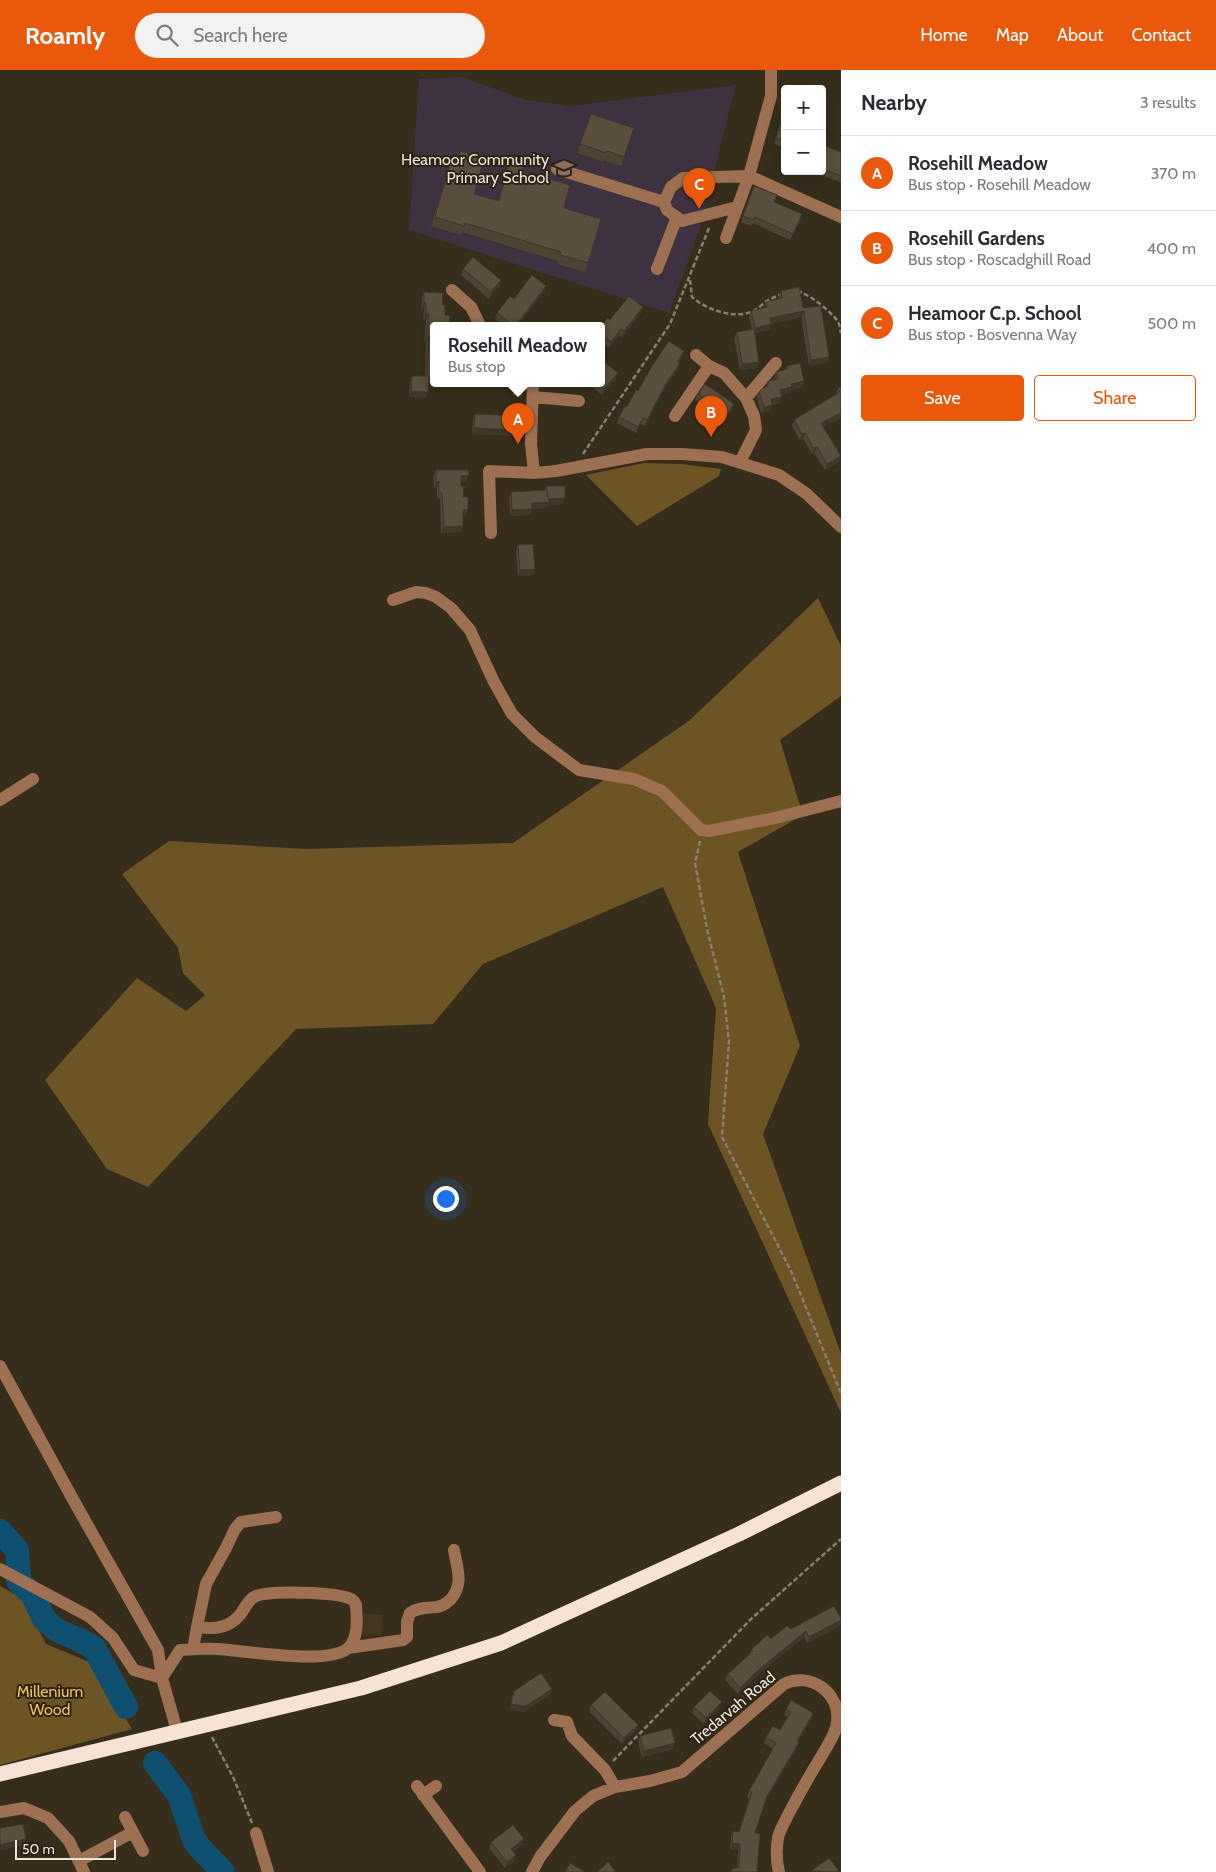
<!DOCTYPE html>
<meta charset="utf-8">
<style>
:root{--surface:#fff;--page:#f2f2f3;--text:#2b2b33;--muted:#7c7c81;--line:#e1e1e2;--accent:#ea580c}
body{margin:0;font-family:Cabin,sans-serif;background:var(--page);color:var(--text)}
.controls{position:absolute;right:15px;top:15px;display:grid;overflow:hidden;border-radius:5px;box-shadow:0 5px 20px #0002}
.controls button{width:45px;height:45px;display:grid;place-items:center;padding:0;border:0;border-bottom:1px solid var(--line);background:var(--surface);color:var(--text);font:25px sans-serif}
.scale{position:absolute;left:15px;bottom:12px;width:101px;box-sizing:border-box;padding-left:5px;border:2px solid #eae4d9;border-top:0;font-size:14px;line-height:18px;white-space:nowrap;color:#eae4d9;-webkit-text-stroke:4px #2d2312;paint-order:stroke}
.you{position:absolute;left:445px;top:1128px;width:18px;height:18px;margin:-12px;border:4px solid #fff;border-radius:50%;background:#1a73e8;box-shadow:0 0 0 8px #1a73e833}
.badge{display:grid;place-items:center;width:32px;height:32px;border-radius:50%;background:var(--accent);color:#fff;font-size:16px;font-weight:700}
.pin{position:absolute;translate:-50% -41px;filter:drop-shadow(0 1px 2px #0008)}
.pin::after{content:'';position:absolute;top:26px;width:18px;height:15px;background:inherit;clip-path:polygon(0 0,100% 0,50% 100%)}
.popup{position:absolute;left:430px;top:252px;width:175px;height:65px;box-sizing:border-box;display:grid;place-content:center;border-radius:5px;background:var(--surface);filter:drop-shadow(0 1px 4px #0005);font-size:16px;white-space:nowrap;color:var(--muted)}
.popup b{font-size:19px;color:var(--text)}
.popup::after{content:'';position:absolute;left:50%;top:100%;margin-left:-10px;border:10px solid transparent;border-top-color:var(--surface)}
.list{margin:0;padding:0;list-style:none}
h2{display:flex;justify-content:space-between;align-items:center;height:65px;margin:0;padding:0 20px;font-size:21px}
h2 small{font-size:16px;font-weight:400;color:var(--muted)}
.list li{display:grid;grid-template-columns:32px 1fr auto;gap:15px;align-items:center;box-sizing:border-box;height:75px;padding:0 20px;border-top:1px solid var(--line)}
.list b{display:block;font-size:19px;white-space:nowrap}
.list p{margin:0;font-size:16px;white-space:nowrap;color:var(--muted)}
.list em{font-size:16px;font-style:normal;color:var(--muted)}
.actions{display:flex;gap:10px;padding:15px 20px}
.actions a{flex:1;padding:11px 0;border:1px solid var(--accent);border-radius:5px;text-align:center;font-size:18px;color:var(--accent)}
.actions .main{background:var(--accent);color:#fff}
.icon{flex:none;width:28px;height:28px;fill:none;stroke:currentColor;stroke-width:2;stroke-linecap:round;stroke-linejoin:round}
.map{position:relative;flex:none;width:841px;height:1802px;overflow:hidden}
header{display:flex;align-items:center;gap:30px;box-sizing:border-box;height:70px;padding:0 25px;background:var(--accent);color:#fff}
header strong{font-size:24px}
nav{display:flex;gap:28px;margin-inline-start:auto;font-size:18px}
.search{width:350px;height:45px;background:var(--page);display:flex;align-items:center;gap:12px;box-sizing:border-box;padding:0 18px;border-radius:28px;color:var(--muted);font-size:19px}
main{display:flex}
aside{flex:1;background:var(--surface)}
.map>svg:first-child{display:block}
.built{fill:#43361e}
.education{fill:#3e3140}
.green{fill:#6d5424}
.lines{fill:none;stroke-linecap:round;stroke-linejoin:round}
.river{stroke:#0f5070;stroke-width:24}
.path{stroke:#877f70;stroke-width:2.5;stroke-dasharray:5 2.5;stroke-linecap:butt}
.minor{stroke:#9d7051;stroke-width:12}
.highway{stroke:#f8e2d3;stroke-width:15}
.wall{fill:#4d4434}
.shaded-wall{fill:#3e372a}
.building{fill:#594f3c;stroke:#3e372a}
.labels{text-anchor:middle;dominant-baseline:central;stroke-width:4;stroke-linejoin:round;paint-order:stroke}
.poi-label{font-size:16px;fill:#eae4d9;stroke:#2d2312;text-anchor:end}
.park-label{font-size:16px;fill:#f4c05c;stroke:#2d2312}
.street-label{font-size:16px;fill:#eae4d9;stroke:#2d2312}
</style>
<header>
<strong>Roamly</strong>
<div class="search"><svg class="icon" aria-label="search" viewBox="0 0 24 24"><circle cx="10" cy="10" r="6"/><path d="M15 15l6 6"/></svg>Search here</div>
<nav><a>Home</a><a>Map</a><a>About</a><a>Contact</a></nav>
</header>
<main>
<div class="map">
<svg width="841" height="1802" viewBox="0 0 841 1802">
<rect width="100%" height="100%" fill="#372d1b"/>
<path class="built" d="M361,1543L383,1545L382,1566L359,1565Z"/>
<path class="education" d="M461,7L526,30L569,36L736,15L699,161L669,243L409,160L419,9Z"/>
<path class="green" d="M489,313H523L522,326L513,325V315L489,314Z
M644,393L682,394L721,399L719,406L637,456L586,405Z
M818,528L841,576V626L780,670L803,745L738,782L800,976L763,1064L841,1284V1343L708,1054L716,938L663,817L483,894L433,954L296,959L148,1117L107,1099L45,1010L137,908L186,941L205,925L183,903L178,878L122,804L169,771L306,779L513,773L690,650Z
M0,1516L23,1529L46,1574L94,1594L132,1659L0,1695Z"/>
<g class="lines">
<path class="river" d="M0,1461L17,1480L19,1506
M18,1511L32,1524L44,1549L58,1561L80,1570L94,1578L126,1637
M155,1693L179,1725L194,1770L200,1778L223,1802"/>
<path class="path" d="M690,210L692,227C705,239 733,249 751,242C757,240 762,234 767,231C772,228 777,226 782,224
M797,221C808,223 832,242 838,252C840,255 840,260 841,263
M583,384L670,254L709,158
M700,771L695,793L707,859L724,927L729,971L722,1067L791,1201L841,1323
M212,1667L234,1709L252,1753
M613,1691L751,1549L841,1469"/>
<path class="minor" d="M557,99L664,132
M737,137L682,151L667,140L664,132L671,117L683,108L749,106L841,147
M726,168L749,106L771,26V0
M657,199L677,147
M452,220L471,237L480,255
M696,285L709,296L724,303L746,328L754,346L756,360L740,392
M533,313L531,374L534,403
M533,327L579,331
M746,328L776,293
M675,346L709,296
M491,463L489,401L534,403L556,401L647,384H682L722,387L779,405L807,424L841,457
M393,530L416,522L426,523L436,527L451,538L470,560L494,612L512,644L535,667L579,700L634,709L662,721L701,760L709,761L775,748L841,731
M0,730L33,709
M0,1296L75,1433L158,1580L162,1608L177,1661
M0,1499L90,1547L113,1568L134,1600L162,1608
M197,1557L206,1514L226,1478L235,1459L241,1452L276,1447
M348,1578L403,1570L407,1567V1552L410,1543C418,1537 428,1538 437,1537C443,1536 447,1533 451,1529C464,1514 457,1498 454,1480
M162,1608L180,1580C193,1579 205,1578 218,1579C247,1581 326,1595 347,1579C359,1570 357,1548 356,1535C354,1531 354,1531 351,1529C337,1522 268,1520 254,1527C249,1530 245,1537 242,1542C231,1558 215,1560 197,1557L193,1579
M554,1650L567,1652L572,1666L605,1700L615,1717
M417,1716L480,1802
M423,1725L436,1716
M0,1742L24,1738L48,1748L69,1771L84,1802
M125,1747L143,1781
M256,1763L268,1802
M79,1791L133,1762
M532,1802L540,1787L575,1741L593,1726L615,1717L650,1711L682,1702L784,1614C810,1601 841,1623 837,1652C836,1664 827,1676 821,1687C809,1706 798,1726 787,1747C784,1754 779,1761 778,1768C776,1780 776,1790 779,1802"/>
<path class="highway" d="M0,1704L361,1618L501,1573L739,1464L841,1413"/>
</g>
<path class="wall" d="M591,44L624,87L621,96L604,90L603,92L577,83Z
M780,54L785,56V88H783L785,78L774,74Z
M822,75L841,82V112L812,102L813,101H822Z
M460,81L477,94L474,124L498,131L510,91L564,138L588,193L585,202L557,194L558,191L462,162L461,165L431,156L452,87L457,88Z
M754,116L800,150L790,170L753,153L751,156L741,152Z
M463,199L501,210L499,216L489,229L461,205Z
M546,216L544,222L518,255H503L495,249L497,243L514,229Z
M781,221L803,238L827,293L809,296L801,247L771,254L769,260L755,263L757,298L740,300L734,268L737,262L752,260L749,247L751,241L764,238L766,232L779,229L778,227Z
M424,222L443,223L434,313H490L489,314L469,313L467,317H456V314H428L426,328L409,327L410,312L412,306H425L426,273L424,272L426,250H423L424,239H421L422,228Z
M643,237L641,243L622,267L619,265L609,278L602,272V255L610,250Z
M684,281L682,287L679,292L680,293L678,299L663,321L645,356L640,354L636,363L617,353L619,347L627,337L638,321Z
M787,296L804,311L802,317L791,320L790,323L782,325L780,333L772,335L770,341L761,343L757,328L759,322L766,317L768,311L774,309V308L776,302L785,300Z
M616,309L602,325L587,313H602Z
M841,317V348L823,357L841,386L839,392L825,400L814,383L812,384L803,369L800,370L792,356L794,350L836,324L838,318Z
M698,324L732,340L725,351L695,330Z
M475,344L519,366L472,364L473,350Z
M436,400L466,411L461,412L466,446H463V456L461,462L441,463L440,429L437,428V417L434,418L433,406Z
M546,416L563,434L548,435L547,438L532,439L530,445L510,446L509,428L511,422L545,420Z
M518,475L533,505L518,506L516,481Z
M840,1556L807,1573L804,1567L754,1608L738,1624L725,1610L728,1604L749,1585L751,1580L791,1559Z
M591,1635L638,1655L635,1661L622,1674L589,1641Z
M694,1637L719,1638L704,1654L692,1643Z
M786,1639L813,1643L811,1649L798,1671L797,1678L765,1731L755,1763L758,1802H731L732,1799L737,1798L738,1780H730L731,1767L733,1761L739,1762L749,1729L747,1727L749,1721L773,1679L764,1673L766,1667L780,1660L787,1647L784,1645Z
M640,1666L673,1679L642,1687L638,1672Z
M524,1769L522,1775L513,1782L514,1791L505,1798L489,1778L491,1772Z"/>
<path class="shaded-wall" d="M501,210L499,216L489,229L491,222Z
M546,216L544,222L518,255H516Z
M424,233H426L424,239H421Z
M643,237L641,243L622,267L624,261Z
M804,241L801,247L771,254L769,260L753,264L755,258L770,248Z
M426,244H429L426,250H423Z
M621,259L619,265L609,278L611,272Z
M427,266L429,267L426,273L424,272Z
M684,281L682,287L675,297L678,291Z
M829,287L827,293L809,296L811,290Z
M759,292L757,298L740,300L742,294Z
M680,293L678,299L663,321L645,356L647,350L665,315Z
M618,303L616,309L602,325L604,319Z
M429,307L434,308V313H456V314H426Z
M804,311L802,317L791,320L790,323L778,326L780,320L791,314Z
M457,313H490L489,314L469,313L467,317H456Z
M411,321L428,322L426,328L409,327Z
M782,327L780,333L772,335L770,341L761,343L764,337L771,329Z
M734,334L732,340L725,351L727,345Z
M841,343V348L819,359L821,353Z
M474,358L521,360L519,366L472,364Z
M805,363L803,369L800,370L802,364Z
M817,377L814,383L812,384L814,378Z
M841,386L839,392L825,400L827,394Z
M469,405L466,411L459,412L461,406Z
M439,411L437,417L434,418L436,412Z
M565,428L563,434L548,435L547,438L530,439L532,433L548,429Z
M532,439L530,445L510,446L512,440Z
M463,440H468L466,446H461Z
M463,456L461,462L441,463L444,457Z
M535,499L533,505L518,506L520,500Z
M841,1550L840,1556L807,1573L809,1567Z
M806,1561L804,1567L754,1608L738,1624L740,1618L756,1602Z
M552,1619L550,1625L524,1642L509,1640L511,1634Z
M722,1632L719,1638L704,1654L706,1648Z
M813,1643L811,1649L795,1677L797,1671Z
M638,1655L635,1661L622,1674L624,1668Z
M799,1672L797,1678L765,1732L767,1726Z
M675,1673L673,1679L642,1687L644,1681Z
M26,1769L24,1775L0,1781V1775Z
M524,1769L522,1775L509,1785L511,1779Z
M732,1773L740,1774L738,1780H730Z
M516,1785L514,1791L505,1798L507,1792Z"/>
<path class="building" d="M591,44L634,58L624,87L607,81L606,83L580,74Z
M780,54L785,56V71L776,68Z
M822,75L841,82V106L822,99Z
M460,81L479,87L477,94L482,96L474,124L499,131L510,91L524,95L522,101L570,115L564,138L601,149L588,193L560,185L561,182L465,153L464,156L435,147L452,87L458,88Z
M754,116L777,125L774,132L802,144L793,164L755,147L754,150L743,146Z
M473,187L501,210L491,222L463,199Z
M532,205L546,216L516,255H513L497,243L510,226L514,229Z
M799,217L803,238L821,236L829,287L811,290L804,241L770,248L771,254L755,258L751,241L767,237L766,232L782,228L781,221Z
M424,222L443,223L442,235H445V245L450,246L449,255H434V308L429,307L428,322L411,321L412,306H427L429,267L427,266L429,244H426V233H424Z
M629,226L643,237L624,261L621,259L611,272L602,264V255L607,248L610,250Z
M754,259L759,292L742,294L737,262Z
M669,271L684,281L678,291L680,293L665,315L647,350L643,348L638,357L619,347L625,336L627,337L636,320L638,321L652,296Z
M602,290L618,303L604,319L597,313H602Z
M800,293L804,311L791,314L792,317L780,320L782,327L771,329L772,335L764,337L759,322L763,318L768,316V311L778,309L776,302L788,299L787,296Z
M705,314L734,334L727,345L698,324Z
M841,317V343L821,353L841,386L827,394L817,377L814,378L805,363L802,364L794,350L840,322L838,318Z
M475,344L521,346V360L474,358Z
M436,400H468L469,405L461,406V416H464L463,427H468V440H463V456L444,457L442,423L439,422V411L436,412Z
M546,416H565V428L548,429L549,432L532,433V439L512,440L511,422L547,420L548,427Z
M533,474L535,499L520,500L518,475Z
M834,1536L841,1548V1550L809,1567L806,1561L756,1602L740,1618L728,1604L753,1581L751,1580L767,1565L771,1569L787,1556L791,1559Z
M541,1603L552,1619L526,1636L511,1634L514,1621Z
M710,1621L722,1632L706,1648L694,1637Z
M605,1622L638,1655L624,1668L591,1635Z
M791,1630L813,1643L797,1671L799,1672L767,1726L755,1763L760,1764L757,1799L758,1802H732V1799L739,1797L740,1774L732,1773L733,1761L739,1762L752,1723L749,1721L776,1673L766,1667L773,1656L780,1660L791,1642L786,1639Z
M671,1658L675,1673L644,1681L640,1666Z
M23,1754L26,1769L0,1775V1758Z
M513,1755L524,1769L511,1779L516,1785L507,1792L491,1772Z
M829,1788L839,1801L838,1802L811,1801Z
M608,1792L616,1802H599L598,1801Z
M570,1793L585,1802H565Z"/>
<defs>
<g id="school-bare" transform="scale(1.5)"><path d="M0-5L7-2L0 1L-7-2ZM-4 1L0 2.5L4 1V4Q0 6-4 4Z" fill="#8d6e63" stroke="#2d2312" stroke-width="2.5" paint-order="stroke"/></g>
</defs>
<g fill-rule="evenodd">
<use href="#school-bare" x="564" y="98"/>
</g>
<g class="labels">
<g class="poi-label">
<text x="549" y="89">Heamoor Community<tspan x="549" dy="18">Primary School</tspan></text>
</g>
<g class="park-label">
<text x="50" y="1621">Millenium<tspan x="50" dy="18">Wood</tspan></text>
</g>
<g class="street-label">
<text transform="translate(733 1638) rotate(-40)">Tredarvah Road</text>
</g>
</g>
</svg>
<div class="controls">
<button>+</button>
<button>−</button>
</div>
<div class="scale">50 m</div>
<div class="you"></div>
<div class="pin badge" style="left:518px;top:374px">A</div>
<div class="popup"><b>Rosehill Meadow</b>Bus stop</div>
<div class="pin badge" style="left:711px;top:367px">B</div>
<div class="pin badge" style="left:699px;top:139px">C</div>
</div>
<aside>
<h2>Nearby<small>3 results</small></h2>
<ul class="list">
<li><span class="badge">A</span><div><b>Rosehill Meadow</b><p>Bus stop · Rosehill Meadow</p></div><em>370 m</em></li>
<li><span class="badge">B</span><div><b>Rosehill Gardens</b><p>Bus stop · Roscadghill Road</p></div><em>400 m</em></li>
<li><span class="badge">C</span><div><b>Heamoor C.p. School</b><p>Bus stop · Bosvenna Way</p></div><em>500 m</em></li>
</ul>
<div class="actions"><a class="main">Save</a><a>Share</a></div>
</aside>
</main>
